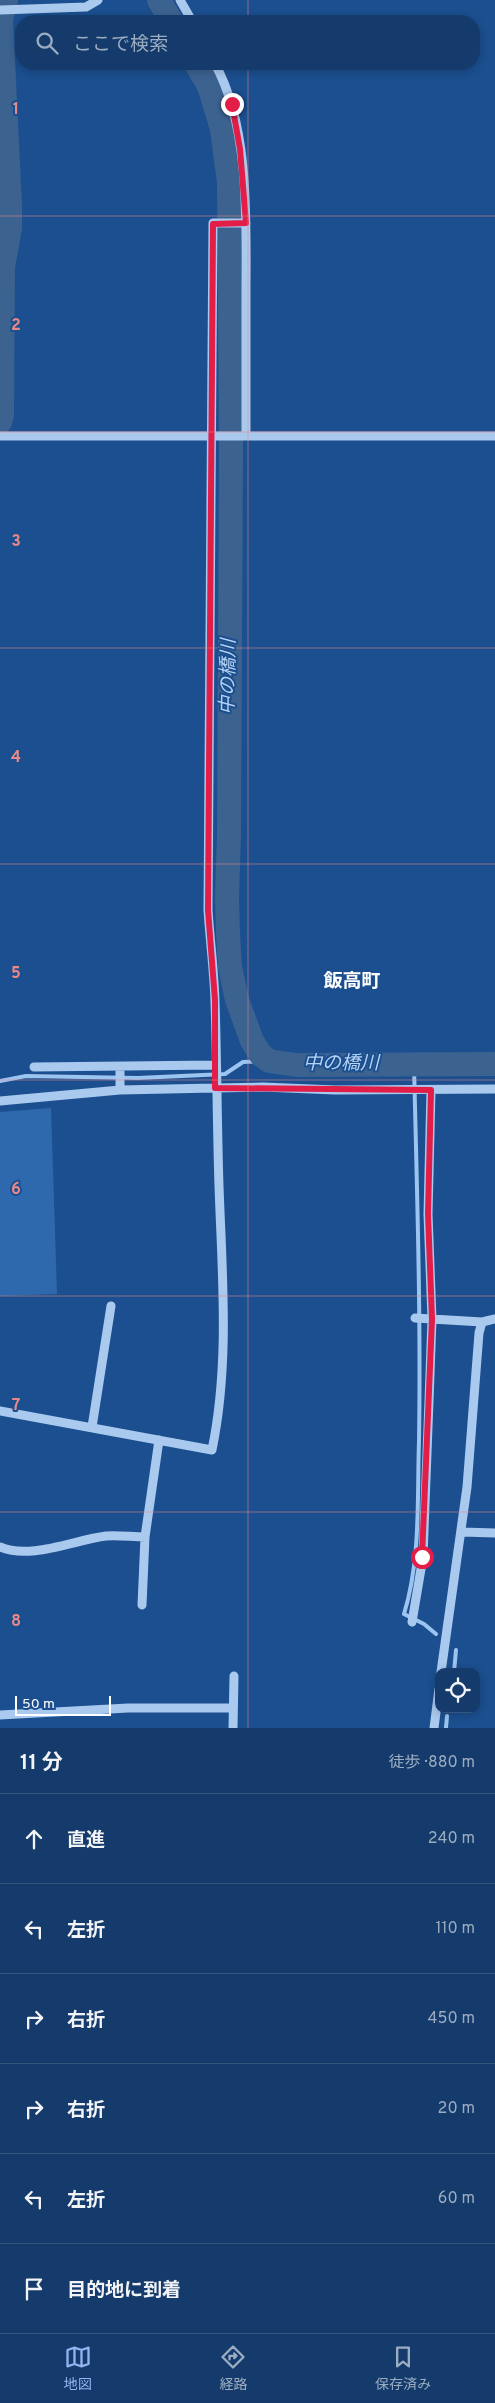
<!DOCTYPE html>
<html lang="ja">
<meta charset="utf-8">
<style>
:root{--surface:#143b6b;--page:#214673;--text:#f1f3f6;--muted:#9dadc1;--line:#33557e;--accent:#95b2f1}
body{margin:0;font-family:Overpass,"Noto Sans JP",sans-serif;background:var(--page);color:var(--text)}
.controls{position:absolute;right:15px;bottom:15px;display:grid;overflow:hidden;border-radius:10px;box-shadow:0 2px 8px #0003}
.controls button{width:45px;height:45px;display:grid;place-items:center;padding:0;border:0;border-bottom:1px solid var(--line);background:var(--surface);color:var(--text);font:25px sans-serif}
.scale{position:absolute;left:15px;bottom:12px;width:96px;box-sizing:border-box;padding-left:5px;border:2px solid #fff;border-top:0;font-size:14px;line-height:18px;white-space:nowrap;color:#fff;-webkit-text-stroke:4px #1b4f8f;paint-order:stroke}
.stop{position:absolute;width:15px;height:15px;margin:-11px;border:4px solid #e11d48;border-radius:50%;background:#fff}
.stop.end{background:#e11d48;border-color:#fff;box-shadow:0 1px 5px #0008}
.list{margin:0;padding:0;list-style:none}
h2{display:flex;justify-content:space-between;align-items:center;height:65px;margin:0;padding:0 20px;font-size:21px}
h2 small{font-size:16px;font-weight:400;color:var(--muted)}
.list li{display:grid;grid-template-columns:32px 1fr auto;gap:15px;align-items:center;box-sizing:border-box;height:90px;padding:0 20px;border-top:1px solid var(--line)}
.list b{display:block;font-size:19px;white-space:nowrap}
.list em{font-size:16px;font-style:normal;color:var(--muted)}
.icon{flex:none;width:28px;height:28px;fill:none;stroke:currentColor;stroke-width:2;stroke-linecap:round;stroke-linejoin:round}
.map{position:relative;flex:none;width:495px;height:1728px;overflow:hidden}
.search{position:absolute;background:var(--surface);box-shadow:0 2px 8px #0003;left:15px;right:15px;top:15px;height:55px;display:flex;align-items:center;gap:12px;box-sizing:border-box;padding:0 18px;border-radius:20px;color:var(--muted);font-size:19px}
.sheet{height:605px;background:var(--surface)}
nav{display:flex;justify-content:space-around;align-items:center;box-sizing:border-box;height:70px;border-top:1px solid var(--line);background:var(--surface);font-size:14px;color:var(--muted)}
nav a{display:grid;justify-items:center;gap:2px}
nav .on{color:var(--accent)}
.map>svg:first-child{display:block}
.green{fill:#2e69ad}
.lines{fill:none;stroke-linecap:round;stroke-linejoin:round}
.stream{stroke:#9cc4f0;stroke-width:4}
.river{stroke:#3c6290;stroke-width:24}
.minor{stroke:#a9c9ee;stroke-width:9}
.route{stroke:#e11d48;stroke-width:6}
.grid{fill:none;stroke:#e88989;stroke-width:1;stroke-opacity:0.55}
.labels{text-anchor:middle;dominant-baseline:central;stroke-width:4;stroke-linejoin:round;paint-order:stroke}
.water-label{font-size:19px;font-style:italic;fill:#b5d3f5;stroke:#1b4f8f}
.neighbourhood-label{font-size:19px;font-weight:bold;fill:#fff;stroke:#1b4f8f}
.grid-label{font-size:16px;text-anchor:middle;font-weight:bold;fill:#e88989;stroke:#1b4f8f;stroke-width:4;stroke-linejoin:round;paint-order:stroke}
</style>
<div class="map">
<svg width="495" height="1728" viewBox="0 0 495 1728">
<rect width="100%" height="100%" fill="#1b4f8f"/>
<path class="green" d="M51,1108L57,1294L0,1296V1112Z"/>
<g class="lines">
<path class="stream" d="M414,1066C417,1191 421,1316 419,1441C417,1498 421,1559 404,1614L424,1624L436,1634
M0,1081L26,1076L138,1078L225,1074L243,1062L269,1061
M454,1672L456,1650
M446,1728L447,1716"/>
<path class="river" d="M159,0L171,21
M196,64L209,86L222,129L229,183L231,450L229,835L227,897L228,934L230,967L237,1000L252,1041L261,1055L269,1061L296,1065L495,1064
M0,422L2,415L3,267L10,228V205L1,19L6,0"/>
<path class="minor" d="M180,0L192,21
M0,10L86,7L98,0
M215,64C250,127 246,220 246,290C246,338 246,386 246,434
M0,436H495
M34,1067L216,1065
M120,1090V1067
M0,1101L120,1090L215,1088L263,1087L335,1090L495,1089
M415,1318L482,1322
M0,1411L212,1450C230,1363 222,1273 219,1186C217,1124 217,1062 215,1001C214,971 210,940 208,910L213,223H246
M92,1427L111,1306
M462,1532L495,1533
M0,1547C30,1560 74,1540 106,1536C119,1535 132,1537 145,1537
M142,1605L145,1537L159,1440
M412,1622L423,1557L429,1401L432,1319L428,1214L431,1090
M441,1672L467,1487L479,1333L482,1322L495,1319
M0,1715L128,1708H233
M233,1728L234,1676
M434,1728L439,1689"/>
</g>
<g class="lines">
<path class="route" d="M232,104L240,149L246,223L213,224L208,910L215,1000V1088L431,1090L428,1214L432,1319L422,1557"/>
</g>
<path class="grid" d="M248,0V21M248,64V1728M0,216H495M0,432H495M0,648H495M0,864H495M0,1080H495M0,1296H495M0,1512H495"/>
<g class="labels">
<g class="water-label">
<text transform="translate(229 677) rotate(-89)">中の橋川</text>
<text x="341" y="1064">中の橋川</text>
</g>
<g class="neighbourhood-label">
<text x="352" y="982">飯高町</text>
</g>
</g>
<g class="grid-label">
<text x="16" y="114">1</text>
<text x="16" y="330">2</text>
<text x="16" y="546">3</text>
<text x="16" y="762">4</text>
<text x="16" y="978">5</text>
<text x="16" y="1194">6</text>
<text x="16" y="1410">7</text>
<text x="16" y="1626">8</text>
</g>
</svg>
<div class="controls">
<button><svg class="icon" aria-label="locate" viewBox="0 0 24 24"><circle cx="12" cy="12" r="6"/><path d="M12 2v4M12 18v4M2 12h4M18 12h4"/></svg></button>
</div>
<div class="scale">50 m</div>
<div class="stop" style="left:422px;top:1557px"></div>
<div class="stop end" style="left:232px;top:104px"></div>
<div class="search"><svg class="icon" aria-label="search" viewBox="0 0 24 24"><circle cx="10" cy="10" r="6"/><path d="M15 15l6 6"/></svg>ここで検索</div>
</div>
<section class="sheet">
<h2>11 分<small>徒歩 · 880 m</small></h2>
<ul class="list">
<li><svg class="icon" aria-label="ahead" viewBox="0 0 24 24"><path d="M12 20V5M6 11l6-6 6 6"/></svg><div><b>直進</b></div><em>240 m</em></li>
<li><svg class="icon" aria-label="left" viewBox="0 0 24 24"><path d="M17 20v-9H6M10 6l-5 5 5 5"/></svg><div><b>左折</b></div><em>110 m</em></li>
<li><svg class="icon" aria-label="right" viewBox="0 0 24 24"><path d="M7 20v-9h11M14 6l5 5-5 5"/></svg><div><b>右折</b></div><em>450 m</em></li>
<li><svg class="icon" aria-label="right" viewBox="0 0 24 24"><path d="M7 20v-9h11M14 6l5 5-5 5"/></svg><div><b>右折</b></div><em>20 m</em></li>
<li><svg class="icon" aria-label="left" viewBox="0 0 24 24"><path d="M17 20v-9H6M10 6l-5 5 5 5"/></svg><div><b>左折</b></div><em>60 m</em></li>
<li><svg class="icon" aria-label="arrive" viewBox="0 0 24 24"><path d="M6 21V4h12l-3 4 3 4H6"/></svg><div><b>目的地に到着</b></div></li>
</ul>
</section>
<nav>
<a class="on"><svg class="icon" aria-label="map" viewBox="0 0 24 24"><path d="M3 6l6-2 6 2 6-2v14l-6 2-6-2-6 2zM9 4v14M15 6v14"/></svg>地図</a>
<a><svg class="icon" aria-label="directions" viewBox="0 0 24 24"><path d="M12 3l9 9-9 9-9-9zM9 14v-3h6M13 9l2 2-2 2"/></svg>経路</a>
<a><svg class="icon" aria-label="saved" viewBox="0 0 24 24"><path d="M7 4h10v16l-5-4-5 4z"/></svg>保存済み</a>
</nav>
